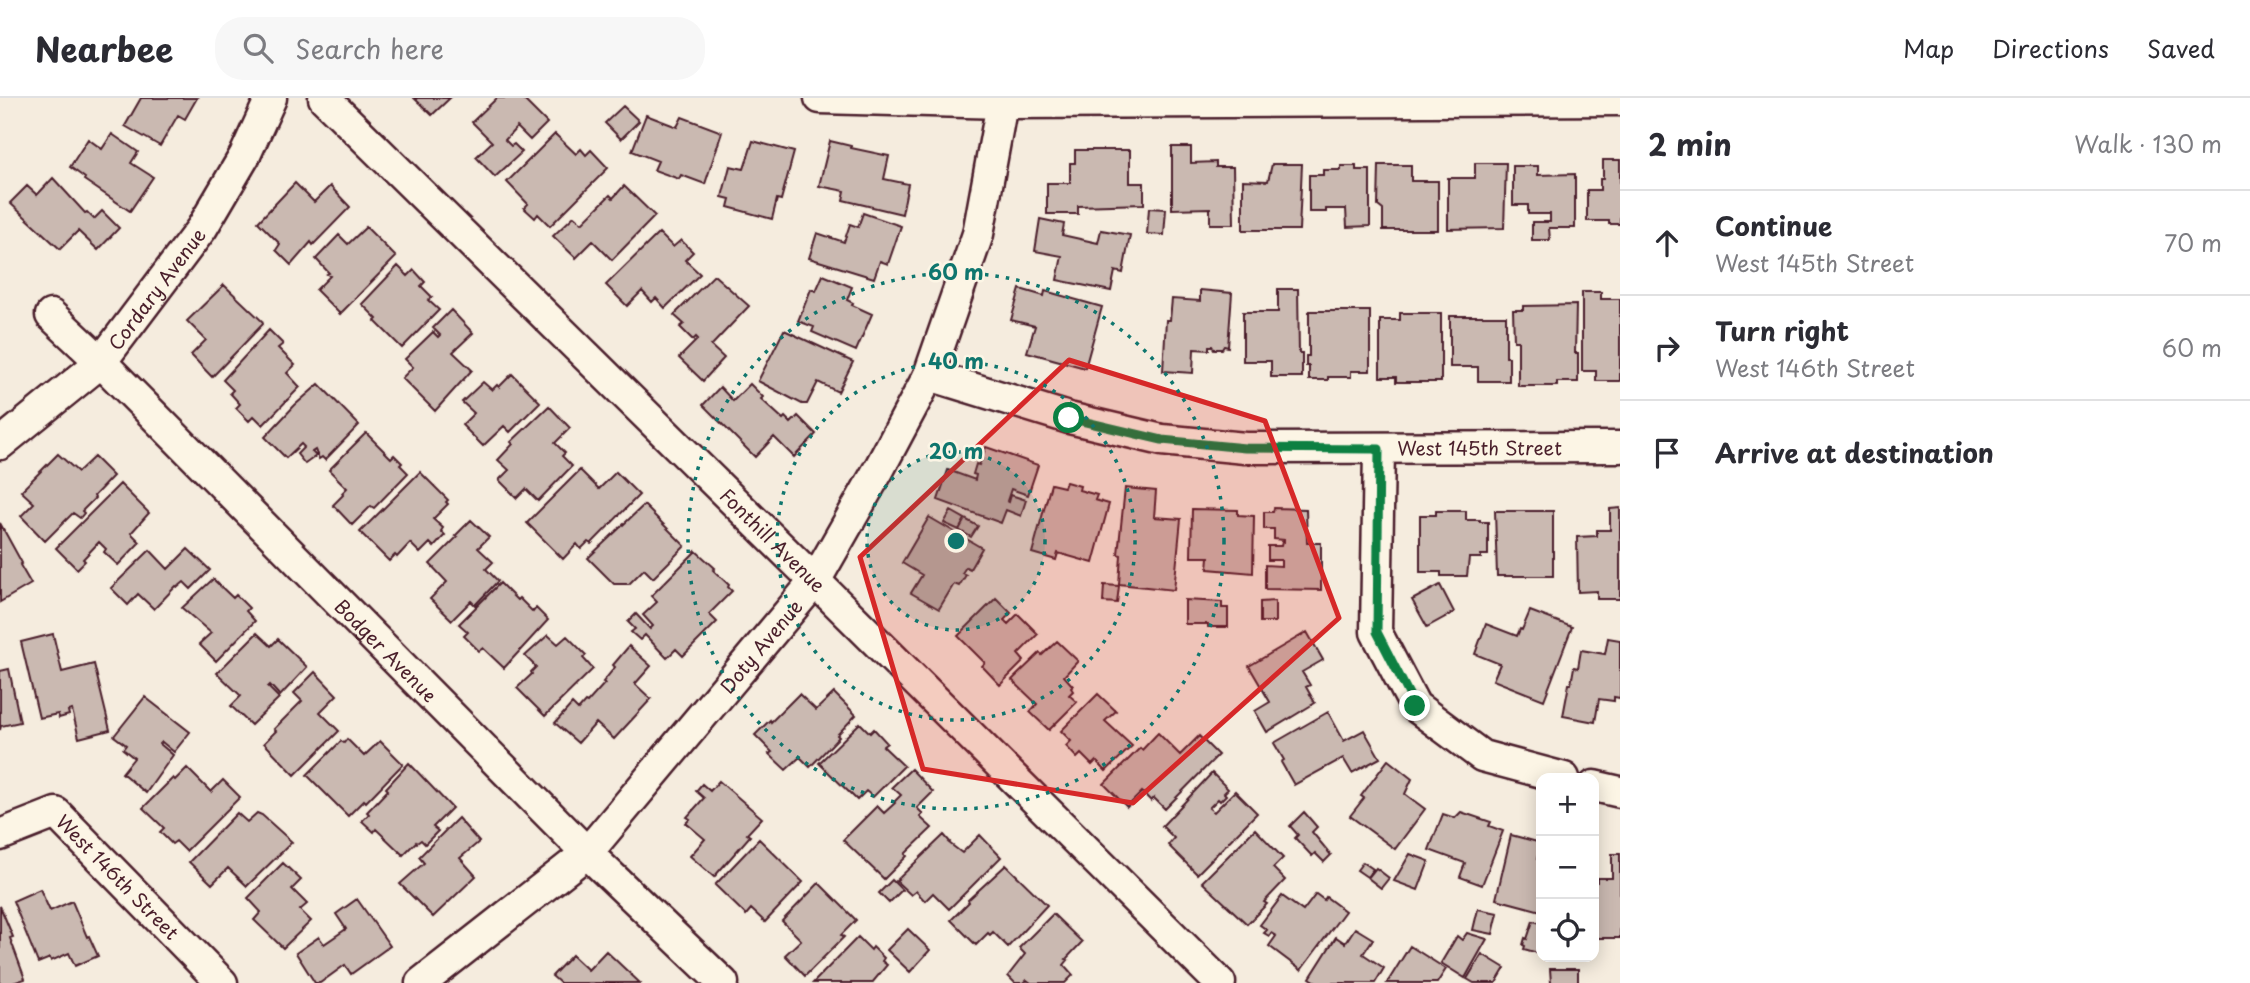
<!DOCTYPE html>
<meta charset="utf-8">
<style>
:root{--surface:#fff;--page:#f7f7f7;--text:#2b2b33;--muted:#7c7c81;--line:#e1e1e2}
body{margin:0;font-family:"Playpen Sans",sans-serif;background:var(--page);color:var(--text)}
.controls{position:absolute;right:21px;bottom:21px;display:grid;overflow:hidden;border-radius:14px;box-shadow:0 4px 18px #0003}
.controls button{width:63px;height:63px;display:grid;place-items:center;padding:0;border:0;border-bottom:2px solid var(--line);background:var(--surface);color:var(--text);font:35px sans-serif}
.stop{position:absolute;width:21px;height:21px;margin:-16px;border:5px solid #0b8043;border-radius:50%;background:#fff}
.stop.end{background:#0b8043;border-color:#fff;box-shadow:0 2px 7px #0008}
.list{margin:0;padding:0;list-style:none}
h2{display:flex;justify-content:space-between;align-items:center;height:91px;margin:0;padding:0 28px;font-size:30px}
h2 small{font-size:23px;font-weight:400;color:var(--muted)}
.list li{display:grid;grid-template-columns:46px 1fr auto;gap:21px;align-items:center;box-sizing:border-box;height:105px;padding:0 28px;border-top:2px solid var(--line)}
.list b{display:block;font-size:26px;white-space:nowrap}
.list p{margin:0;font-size:23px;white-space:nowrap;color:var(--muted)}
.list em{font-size:23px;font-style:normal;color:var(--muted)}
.icon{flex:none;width:38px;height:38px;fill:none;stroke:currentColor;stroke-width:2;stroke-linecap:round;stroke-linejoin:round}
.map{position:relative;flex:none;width:1620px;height:885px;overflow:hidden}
header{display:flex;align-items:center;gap:42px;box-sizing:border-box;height:98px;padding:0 35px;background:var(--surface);border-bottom:2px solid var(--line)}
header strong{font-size:33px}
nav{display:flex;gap:38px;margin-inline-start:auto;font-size:24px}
.search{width:490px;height:63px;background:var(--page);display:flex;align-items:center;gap:18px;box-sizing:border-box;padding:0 24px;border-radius:28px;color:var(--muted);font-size:26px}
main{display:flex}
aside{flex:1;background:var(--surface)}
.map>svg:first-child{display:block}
.building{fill:#cab9b1;stroke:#4a1f2b;stroke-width:2}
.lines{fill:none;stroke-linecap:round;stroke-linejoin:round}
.street-casing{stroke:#4a1f2b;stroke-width:35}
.street{stroke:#fcf5e5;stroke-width:30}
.route{stroke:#0b8043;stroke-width:9}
.marked{fill:#d62828;fill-opacity:0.2;stroke:#d62828;stroke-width:5;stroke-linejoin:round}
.ring{fill:none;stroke:#0f766e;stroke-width:3.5;stroke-dasharray:3.5 7}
.labels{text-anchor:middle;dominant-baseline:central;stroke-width:5;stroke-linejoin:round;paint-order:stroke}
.street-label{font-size:19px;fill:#4a1f2b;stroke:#fcf5e5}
.centre{fill:#0f766e;stroke:#fcf5e5;stroke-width:3.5}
.ring-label{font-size:21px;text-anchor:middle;font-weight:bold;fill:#0f766e;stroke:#fcf5e5;stroke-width:5;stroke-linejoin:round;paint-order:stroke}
</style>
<header>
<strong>Nearbee</strong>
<div class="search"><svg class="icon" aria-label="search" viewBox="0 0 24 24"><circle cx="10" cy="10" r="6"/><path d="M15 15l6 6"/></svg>Search here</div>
<nav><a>Map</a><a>Directions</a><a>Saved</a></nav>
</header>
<main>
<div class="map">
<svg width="1620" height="885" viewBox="0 0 1620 885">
<rect width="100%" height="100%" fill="#f5ecde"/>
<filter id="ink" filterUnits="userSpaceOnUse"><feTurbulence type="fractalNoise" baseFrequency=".0143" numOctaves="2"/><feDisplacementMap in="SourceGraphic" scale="14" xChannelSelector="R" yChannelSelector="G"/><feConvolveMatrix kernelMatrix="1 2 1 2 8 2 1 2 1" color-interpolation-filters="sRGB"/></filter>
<g filter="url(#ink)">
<path class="building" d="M141,0H197L185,21L178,17L160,48L125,28Z
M414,0H450L432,17Z
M497,0H522L547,25L530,42L517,29L505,42L511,48L514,46L522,54L495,79L476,59L492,44L472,24Z
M623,8L639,23L621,41L605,25Z
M646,17L677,29L682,19L722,34L705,86L681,77L679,81L654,72L658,63L632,53Z
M112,36L138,54L131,65L153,79L130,113L84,82L85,80L70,69L88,41L102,51Z
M555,36L576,56L581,51L586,57L591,52L608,70L550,128L538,116L535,120L524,110L528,106L507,84Z
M753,43L794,54L781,102L777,101L772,121L728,109L730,101L722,99L730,68L744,71Z
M830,43L851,48V50L889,58L884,81L908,86L902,116L843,102L845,93L819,88Z
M1172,49H1191V65L1216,64V69H1233L1234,126H1210V110L1172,111Z
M1075,52H1130V85H1144V106L1078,108V116H1047V85H1070V65H1075Z
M1603,62H1620V126H1609V123H1587V92H1600V81H1603Z
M1475,65H1506L1504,130L1448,131V80H1475Z
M1272,66H1302L1299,132H1243V82L1268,83Z
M1379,67H1411V83H1438V132H1383V112L1378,108Z
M1341,68H1356V72H1370V128L1347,129L1346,111H1326V114H1309V77H1323V72H1341Z
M1513,68H1538V77L1575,76V130H1549L1550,142H1532V124H1550V116H1528V107H1513Z
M53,80L85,115L87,114L94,121L102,113L119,130L98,152L78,133L60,151L10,105L27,88L37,97Z
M295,85L314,104L330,88L350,109L313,147L311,144L291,167L276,152L280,146L258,124Z
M624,88L655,118L612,162L593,143L576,160L553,138L574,118L582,125L610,97L613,100Z
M1149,110L1166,111L1164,137L1147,136Z
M863,115L901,128L888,166L880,163L874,180L809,160L817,135L844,144L850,126L858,129Z
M1040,121L1064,126L1062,137L1098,145L1101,132L1130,137L1123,175L1115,173L1111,193L1057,182L1062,158L1035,153Z
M366,129L396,159L340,216L316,192L330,178L327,176L329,175L316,161L339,137L348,146Z
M659,135L673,149L681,142L693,154L685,162L700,176L665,210L656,200L652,204L642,193L627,208L606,187Z
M398,168L408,178L414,172L425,184L421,188L432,199L428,202L439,212L402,250L375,223L377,221L362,206Z
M714,177L749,208L711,248L724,260L703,283L679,260L698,241L696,239L693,242L680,229L684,226L674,217Z
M823,177L852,189L847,202L853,205L852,207L872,216L856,253L812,234L814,229L798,223L811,191L816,193Z
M224,187L262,223L263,226L212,279L191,257L206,242L187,223Z
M1020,191L1044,198L1045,193L1102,209L1085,270L1027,254L1035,228L1011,222Z
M1278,191H1298L1299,255H1302V279H1271V263H1243V214H1278Z
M1200,192L1232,195L1228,249L1224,248L1222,251H1214L1212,248H1209V252L1194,251L1193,275L1163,273L1166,222H1170L1172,201L1200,203Z
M1582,194H1601V201H1620V283H1596V273H1582Z
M1576,207L1575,255H1578V284H1557V288H1518V243H1514L1513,212H1523V208Z
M451,212L473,235L453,254L472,272L435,313L402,280L413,269L405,261L433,234L438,239L440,237L433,230Z
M1309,213H1370V273H1351V279H1328V282H1309V268H1306V258H1309Z
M1400,215H1441V284H1396V279H1380V222H1400Z
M1450,218H1506V259H1509V283H1478V269H1450Z
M269,232L283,246L278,250L295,267L287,275L300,289L263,327L254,318L249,323L236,310L240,306L230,295L233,292L223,282Z
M784,232L853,264L838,294L818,284L807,306H802L758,283Z
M512,276L540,304L510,334L504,328L483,348L462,327L474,315L462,304L483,284L492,292L497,287L499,289Z
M319,286L359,327L325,362L322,359L319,361L315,352L312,354L316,358L305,366L297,356L304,349L301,346L286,360L265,339L295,307Z
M750,286L763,299L761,301L783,321L785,319L791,325L798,318L816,336L794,359L774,339L755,359L703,307L720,289L733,303Z
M549,308L570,330L555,345L565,355L562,358L572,368L538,403L526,391L517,400L499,382L509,372L498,362L513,346L511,344Z
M366,335L391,360L394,357L402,365L400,367L408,375L374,410L371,408L352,427L333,407L343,397L342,395L347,390L329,372Z
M986,349L1038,367L1028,397L1011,391L1007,403L1009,404L1011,397L1026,402L1021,418L1006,412L1001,425L938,402L948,372L975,382L976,377L973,376L976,366L979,367Z
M58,356L78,374L94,359L113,378L94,398L95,400L82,413L84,415L80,420L73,415L45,443L21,418L34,405L21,393Z
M580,372L599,391L616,374L639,397L591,446L588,444L581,451L577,446L563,461L527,425Z
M420,374L448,402L446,404L448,406L433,421L443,430L441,433L445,437L434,449L430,445L420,455L410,445L397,459L395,457L389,463L360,434Z
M1066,384L1080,388L1079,392L1097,397L1095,402L1109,406L1093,465L1058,455L1056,462L1032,455L1051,386L1064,389Z
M120,386L149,415L131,435L140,444L118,467L104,454L106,451L99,444L83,461L85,463L77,471L56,450Z
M1125,390L1156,393L1154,419L1181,421L1174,492L1119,486L1121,457L1118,456Z
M644,407L685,448L653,480L644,471L629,486H614L588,460Z
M1274,410L1306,411L1307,445H1321V492L1265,491V467L1281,468V462H1268V448H1281L1282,444H1284V442L1274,441V431H1264V414H1273Z
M1620,410V501H1597V493L1578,494L1577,439L1597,438V432H1610V411Z
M1192,411L1238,412V417L1254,418L1253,475L1208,471L1209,459H1191Z
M951,413L965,421L959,432L944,425Z
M1436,413H1466V422H1480V424H1488V457H1481V460H1469L1467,478H1441V474H1420V417H1436Z
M1495,413H1553V478H1497Z
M929,419L982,450L970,471L966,469L962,475L966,477L959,488L954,486L939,511L911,495L922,477L902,465Z
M965,421L978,428L971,439L959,432Z
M471,422L489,439L478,450L493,464L486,471L498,483L475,507L471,503L452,522L430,501L447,484L430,466L457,439L455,438Z
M0,425L22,465L20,467L31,486L0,504Z
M188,451L210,472L191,491L184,484L178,489L176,488L154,511L138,496L128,507L111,490L150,452L168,471Z
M696,453L715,470L713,472L729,487L728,489L732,493L709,516L717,524L683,558L676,551L667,560L645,537L640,542L631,534L635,531L628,524L636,516L650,531L653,528L643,517L657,504L651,498Z
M213,481L233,500L236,497L249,510L246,513L255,523L216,563L199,546L211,535L182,510Z
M500,485L517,502L519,500L533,514L536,510L548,522L504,570L483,550L479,553L464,538L468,534L459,526Z
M1104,487L1119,488L1117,505L1103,504Z
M1440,487L1454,514L1427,529L1412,502Z
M996,500L1011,515L1004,522L1008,526L1018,516L1038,536L1018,556L1024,563L1000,587L982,568L985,565L958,538Z
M1185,502L1222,504V510H1228V529H1208V526H1185Z
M1275,503V524H1260V504Z
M1530,513L1572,529L1544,602L1493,582L1500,566L1475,556L1486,526L1517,538L1520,531L1522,532Z
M1307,534L1323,562L1302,574L1310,587L1306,589L1315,605L1267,634L1255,613L1270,604L1249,568Z
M257,535L271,548L278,541L307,569L280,598L270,587L268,589L279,600L251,627L231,608L241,598L217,575Z
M53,536L62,574L94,566L110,632L79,640L72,612L68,613L69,617L59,620L58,616L39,620L21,544Z
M548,537L558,546L567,538L586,557L583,560L593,571L545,618L517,590L532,576L531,574L536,569L525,558Z
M1608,540L1620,542V600L1614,599V603L1599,601L1595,624L1563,618L1569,586H1571L1574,569L1578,570L1581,552L1605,556Z
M1057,543L1078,563L1064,578L1073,588L1071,590L1073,593L1069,597L1077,604L1049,632L1030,614L1037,606L1012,582L1040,555L1042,557Z
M629,548L651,568L635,586L651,601L614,641L596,625L578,645L555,625L572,606L578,612L585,604L587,605L605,585L603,584L615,569L613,567Z
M9,571L20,624L1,628L0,632V573Z
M315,574L337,597L320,614L339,633L295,677L264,645L276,633L274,631L302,603L294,595Z
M834,595L856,617L837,637L839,639L810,669L800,659L786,672L769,656L772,654L755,637L770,622L771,624L799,596L816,612Z
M1098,596L1116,613L1105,623L1132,648L1106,673L1096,663L1092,667L1081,656L1077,660L1066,648L1071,643L1061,633Z
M145,599L190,634L174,654L162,644L160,646L173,657L146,695L122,675L134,660L123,651L126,647L114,638Z
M1328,614L1344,643L1364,632L1380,660L1352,675L1343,660L1294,687L1281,664L1284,662L1274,645Z
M860,625L870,635L874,631L887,645L883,648L904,668L873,699L866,693L857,702L819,665Z
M1158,635L1180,657L1199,638L1218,657L1165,711L1154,700L1151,703L1142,694L1127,709L1104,686L1140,650L1142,652Z
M347,641L364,658L380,643L403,666L366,704L364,702L348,718L307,677L341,643L344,645Z
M1388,662L1412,681L1405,696L1425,711L1395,751L1350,718L1364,700L1361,698Z
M409,665L452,710L433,729L438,733L425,746L421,742L417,745L416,744L403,757L376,731L374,734L362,723L369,716L367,714L388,692L386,690Z
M187,670L211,694L223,682L240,699L186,753L176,743L172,746L160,734L164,730L143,710L173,680L175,682Z
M911,671L933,694L917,710L923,716L920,719L932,730L905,756L907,758L884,781L843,742L877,708L884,715L895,705L894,704L901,697L892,689Z
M1212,675L1228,691L1224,695L1226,697L1220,703L1218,701L1209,710L1214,714L1235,693L1257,715L1197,776L1168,747L1174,740L1162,728Z
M719,683L762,720L747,736L750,738L714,779L690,758L705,741L686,725L690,721L687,719L704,700L696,693L702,686L710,693Z
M1304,714L1317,729L1312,734L1331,757L1324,764L1315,755L1312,758L1295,740L1298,737L1290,728Z
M1461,714L1491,724L1489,728L1503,733L1482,787L1460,779L1465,765L1429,752L1443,716L1455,720Z
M237,715L247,724L257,715L262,717L292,744L247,788L228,770L212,786L189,764Z
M458,720L479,744L460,760L476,778L433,819L400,786L424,765L419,759Z
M1255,731L1283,760L1273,770L1285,782L1264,804L1267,806L1247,826L1202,784Z
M944,737L950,744L949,745L962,755L980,737L1001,759L949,811L933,795L925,803L916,793L911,797L896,783Z
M1511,737L1541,745L1537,761L1541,762V813L1496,801Z
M759,741L803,784L765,824L751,811L746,817L715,787Z
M1410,756L1429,763L1418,792L1394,783Z
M1612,756H1620V840H1594V784H1597V780H1612Z
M1363,764L1373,771L1367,779L1357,772Z
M283,765L301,782L292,791L307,806L300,812L311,823L283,850L254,822L261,814L248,800Z
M1006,767L1047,807L1008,849L993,834L990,837L988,835L976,847L951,822L969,804L968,802Z
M1376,770L1389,780L1381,790L1368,780Z
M892,782L902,792L889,805L879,795Z
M819,785L856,822L841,837L844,839L805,878L785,857L801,842L782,823Z
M40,791L50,813L72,803L87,839L89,838L98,858L75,868L69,855L51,863L50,860L38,865L13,803Z
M1316,796L1324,802L1326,799L1345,813L1301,872L1269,848L1276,838L1271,835L1269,838L1264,835L1267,832L1260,827L1282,798L1303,813Z
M357,801L390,848L351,876L345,867L320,885H315L296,855L319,839L324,846L346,831L336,816Z
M0,808L13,839L10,840L25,881L13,885H0Z
M1478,811L1498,815L1493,836L1473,832Z
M1053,816L1082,844L1066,861L1068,862L1064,867L1073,877L1065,885H1031L1027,882L1024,885H1015L1008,878L1025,856L1019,850Z
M1533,823L1541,825V856L1524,851L1525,848L1523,847L1525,840L1527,841Z
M1355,830L1373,841L1363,856L1384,870L1375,885H1318L1310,880L1336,839L1345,845Z
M908,831L930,852L910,874L887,852Z
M1467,835L1487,841L1465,880L1441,865L1457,838L1462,842Z
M858,839L871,852L873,849L884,860L882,863L887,867L872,885H813Z
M1410,848L1446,871L1437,885H1387Z
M606,853L640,885H560L552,878L572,857L588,872Z
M1482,856L1505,870L1496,885H1474L1467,881Z
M1550,871H1578V885H1551Z"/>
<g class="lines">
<g class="street-casing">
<g id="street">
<path id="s1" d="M324,0L815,483L1220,885"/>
<path d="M820,0L1003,5L1620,2"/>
<path id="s2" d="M51,217L101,264L587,755L723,885"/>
<path id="s3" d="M929,277L1069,320L1162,342L1245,350L1620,349"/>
<path id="s4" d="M0,346L101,264L202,130L245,57L271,0"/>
<path d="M1379,351L1376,534L1415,608L1482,658L1564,680"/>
<path d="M1594,688L1620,694"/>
<path id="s5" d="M0,737L56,715L222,885"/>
<path id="s6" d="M421,885L587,755L815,483L879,371L929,277L978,136L1003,0"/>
</g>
</g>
<use href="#street" class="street"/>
</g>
</g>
<g class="lines" filter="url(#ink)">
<path class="route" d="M1069,320L1162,342L1245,350L1379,351L1377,534L1415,608"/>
</g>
<path class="marked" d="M1069,262L1265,323L1339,520L1133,705L923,671L860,459Z"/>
<circle cx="956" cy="443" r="89" fill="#0f766e" fill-opacity=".12"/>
<g class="ring">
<circle cx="956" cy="443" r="89"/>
<circle cx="956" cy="443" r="179"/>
<circle cx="956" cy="443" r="268"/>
</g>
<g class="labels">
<g class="street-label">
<text stroke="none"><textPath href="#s4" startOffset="222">Cordary Avenue</textPath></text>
<text stroke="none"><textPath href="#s3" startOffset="560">West 145th Street</textPath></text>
<text stroke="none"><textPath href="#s1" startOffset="630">Fonthill Avenue</textPath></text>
<text stroke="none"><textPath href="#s6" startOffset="481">Doty Avenue</textPath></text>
<text stroke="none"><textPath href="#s2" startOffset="474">Bodger Avenue</textPath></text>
<text stroke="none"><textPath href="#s5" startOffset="149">West 146th Street</textPath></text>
</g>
</g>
<circle cx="956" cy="443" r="10" class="centre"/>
<g class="ring-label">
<text x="956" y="182">60 m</text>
<text x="956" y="271">40 m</text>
<text x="956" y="361">20 m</text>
</g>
</svg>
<div class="controls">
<button>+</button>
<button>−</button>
<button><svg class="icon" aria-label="locate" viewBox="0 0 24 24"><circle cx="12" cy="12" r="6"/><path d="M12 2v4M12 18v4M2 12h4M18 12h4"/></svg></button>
</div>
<div class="stop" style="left:1069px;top:320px"></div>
<div class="stop end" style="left:1415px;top:608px"></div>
</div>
<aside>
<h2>2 min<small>Walk · 130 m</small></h2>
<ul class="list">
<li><svg class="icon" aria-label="ahead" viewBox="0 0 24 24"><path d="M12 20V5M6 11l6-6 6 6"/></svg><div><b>Continue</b><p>West 145th Street</p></div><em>70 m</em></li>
<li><svg class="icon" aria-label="right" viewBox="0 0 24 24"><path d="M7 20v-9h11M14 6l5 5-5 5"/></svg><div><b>Turn right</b><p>West 146th Street</p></div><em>60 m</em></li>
<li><svg class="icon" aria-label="arrive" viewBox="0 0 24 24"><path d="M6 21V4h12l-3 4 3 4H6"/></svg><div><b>Arrive at destination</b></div></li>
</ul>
</aside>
</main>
